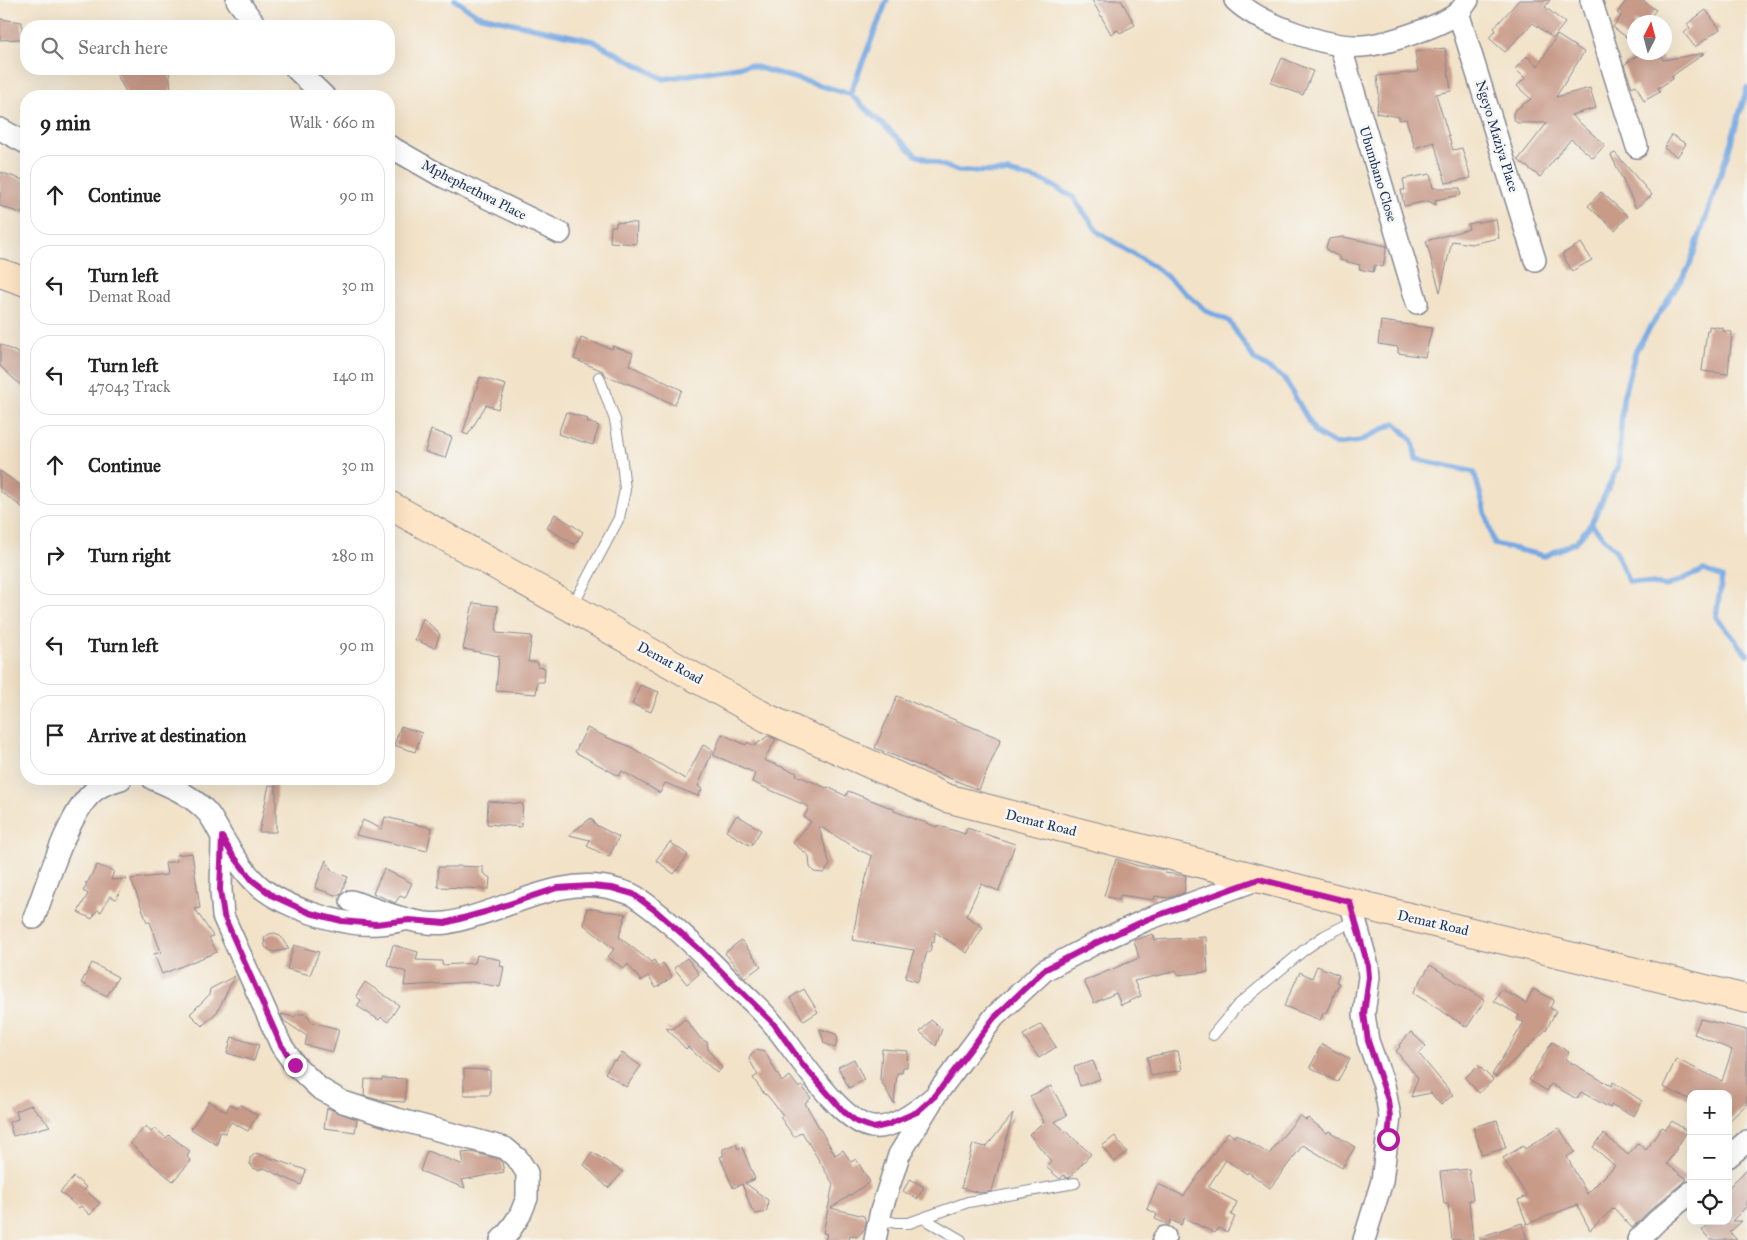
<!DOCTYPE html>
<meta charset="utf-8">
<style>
:root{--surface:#fff;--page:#f6f6f6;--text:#222;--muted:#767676;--line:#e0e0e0}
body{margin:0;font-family:"IM FELL Great Primer",serif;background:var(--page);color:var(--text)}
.controls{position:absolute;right:15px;bottom:15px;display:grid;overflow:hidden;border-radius:10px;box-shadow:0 5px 20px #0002}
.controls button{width:45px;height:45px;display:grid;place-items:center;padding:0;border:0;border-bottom:1px solid var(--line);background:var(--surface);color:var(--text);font:25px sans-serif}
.compass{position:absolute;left:1627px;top:15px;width:45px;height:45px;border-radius:50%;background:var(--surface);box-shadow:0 5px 20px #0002;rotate:6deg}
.stop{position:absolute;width:15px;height:15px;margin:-11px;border:4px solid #b5179e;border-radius:50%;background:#fff}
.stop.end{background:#b5179e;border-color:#fff;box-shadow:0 1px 5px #0008}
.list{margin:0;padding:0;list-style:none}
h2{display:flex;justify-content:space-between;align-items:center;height:65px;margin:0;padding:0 20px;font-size:21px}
h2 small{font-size:16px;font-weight:400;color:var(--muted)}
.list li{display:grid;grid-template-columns:32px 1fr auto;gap:15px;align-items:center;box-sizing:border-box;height:80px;margin:0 10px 10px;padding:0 10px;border:1px solid var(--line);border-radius:20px}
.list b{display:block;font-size:19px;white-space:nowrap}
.list p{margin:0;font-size:16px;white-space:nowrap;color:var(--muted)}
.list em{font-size:16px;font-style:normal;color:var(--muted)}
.icon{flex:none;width:28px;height:28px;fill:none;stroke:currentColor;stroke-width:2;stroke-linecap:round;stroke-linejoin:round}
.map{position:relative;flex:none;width:1747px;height:1240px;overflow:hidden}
.search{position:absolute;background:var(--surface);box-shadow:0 5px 20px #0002;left:20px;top:20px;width:375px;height:55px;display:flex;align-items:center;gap:12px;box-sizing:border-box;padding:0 18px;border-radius:20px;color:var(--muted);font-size:19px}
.panel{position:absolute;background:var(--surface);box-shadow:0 5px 20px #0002;left:20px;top:90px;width:375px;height:695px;border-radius:20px}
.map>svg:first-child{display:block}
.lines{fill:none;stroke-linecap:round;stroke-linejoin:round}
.stream{stroke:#76a9e3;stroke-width:5.5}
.building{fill:#c89a88}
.lane-casing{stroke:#868892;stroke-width:12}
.street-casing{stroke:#868892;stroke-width:24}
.secondary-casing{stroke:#868892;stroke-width:30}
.lane{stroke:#fff;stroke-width:10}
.street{stroke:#fff;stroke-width:21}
.secondary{stroke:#fee5c5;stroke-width:28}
.route{stroke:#b5179e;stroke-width:6}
.labels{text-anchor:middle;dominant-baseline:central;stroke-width:5;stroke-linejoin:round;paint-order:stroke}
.street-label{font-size:14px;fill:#1b2f5e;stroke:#f6f6f2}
</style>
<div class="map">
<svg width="1747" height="1240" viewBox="0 0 1747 1240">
<rect width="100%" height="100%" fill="#f6f6f2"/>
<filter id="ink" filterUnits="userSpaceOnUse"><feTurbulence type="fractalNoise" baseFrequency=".02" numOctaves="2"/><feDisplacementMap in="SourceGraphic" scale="10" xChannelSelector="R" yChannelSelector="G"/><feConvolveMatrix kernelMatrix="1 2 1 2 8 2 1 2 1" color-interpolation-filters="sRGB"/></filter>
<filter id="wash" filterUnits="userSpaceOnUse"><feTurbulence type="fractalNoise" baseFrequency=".0096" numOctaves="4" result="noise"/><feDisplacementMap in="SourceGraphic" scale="20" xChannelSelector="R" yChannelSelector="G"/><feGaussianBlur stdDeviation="1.12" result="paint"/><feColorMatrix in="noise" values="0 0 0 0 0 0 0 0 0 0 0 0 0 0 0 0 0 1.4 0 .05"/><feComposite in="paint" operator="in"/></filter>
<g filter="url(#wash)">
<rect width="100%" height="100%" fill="#f2e2c7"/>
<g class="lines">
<path class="stream" d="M455,0L477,15L593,41L664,79L749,65L850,94L916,155L958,171L1007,172L1044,181L1073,197L1098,232L1159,270L1208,312L1229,321L1255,360L1284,378L1316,433L1335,444L1360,441L1395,423L1413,441L1416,459L1474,472L1494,544L1545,556L1576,542L1591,524L1616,551L1628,581L1667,586L1704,570L1722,577L1716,617L1747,654
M850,94L887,0
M1591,524L1618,467L1623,398L1636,350L1689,267L1729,149L1747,88"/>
</g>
<g id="blocks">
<path class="building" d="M1092,0H1121L1135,25L1120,33L1118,30L1111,34Z
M1519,0H1550L1545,7L1565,23L1553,38L1533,23L1505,52L1489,38L1496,30L1494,28Z
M1627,0H1642L1656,10L1646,22H1634V43L1613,27L1621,16L1617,13Z
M1706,10L1720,29L1695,47L1684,33L1690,28L1687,24Z
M0,19L22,22V39L0,40Z
M1557,35L1584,52L1556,97L1590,88L1596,108L1571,115L1605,145L1593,158L1571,139L1540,177L1518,160L1547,123H1517L1513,118V113L1515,110L1531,99L1517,86L1525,78L1515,69L1527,56L1538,66Z
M1445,48L1451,91L1436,94L1453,150L1462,148L1471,178L1446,183L1434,142L1415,148L1406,119L1399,120V117L1376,113L1379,95L1377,76L1418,72L1415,52Z
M1642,52H1660L1663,60L1705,53L1672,76L1673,79L1658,88L1660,92L1644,101L1636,85L1632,87L1624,65Z
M1282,58L1313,71L1303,95L1271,83Z
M114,69H169L171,90L165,95L155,94L151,96H128Z
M1672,135L1686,144L1677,157L1664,148Z
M1615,153L1652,195L1636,208L1611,155Z
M0,172L26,181V215L0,206Z
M1430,174L1433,188H1460L1461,195L1435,200L1436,205L1428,201L1404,206L1401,190H1405L1403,179Z
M1601,192L1628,216L1615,230L1588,206Z
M1496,219L1499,238L1471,244L1452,241L1440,292L1426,241L1469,229L1468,224Z
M616,222L637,223L636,244L610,242L611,226H616Z
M1344,237L1387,246L1383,267L1375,265L1373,272L1359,269L1360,265L1340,260V257L1328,251L1326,247L1329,239Z
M1581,243L1592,260L1572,271L1562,254Z
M1381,321L1432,328L1425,357L1398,353V347L1378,344Z
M1709,326L1723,328V331L1732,332L1728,374L1702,371L1707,330H1709Z
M581,338L612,349L613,346L633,353L629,365L682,390L674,405L643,389L606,376L603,371L574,359Z
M0,344L26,357V390L0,366Z
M480,377L506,385L498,409L486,405L468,435L463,433Z
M566,412L588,419L587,422L599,426L593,445L558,434Z
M431,430L452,437L445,458L425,452Z
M0,471L26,489V510L0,491Z
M555,514L583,532L575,545L547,528Z
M473,603L498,606L496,633L532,636L528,662H538V667L545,668L544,682H537L536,694L496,691L499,656L463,649Z
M423,618L440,634L435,648L415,640Z
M640,685L659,692L651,712L632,704Z
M897,696L1001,739L979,790L875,748Z
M401,726L422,733L415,752L394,745Z
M587,728L606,737L629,746L685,779L703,745L713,750L698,786L702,789L698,796L665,783L660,793L622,771L619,776L575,752Z
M722,734L746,745L748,742L754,746L768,736L776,739L764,760L797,773L796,775L827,788L828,787L846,796L848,791L894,809V811L937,827V825L965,834L967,828L1015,844L999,891L981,884L966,916L983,927L967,953L935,932L934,943L932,942L930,952H927L918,982L905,978L914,950L852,940L859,904L872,856L861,851L819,826L830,865L824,873L814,872L810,867L809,856L793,843L811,822L804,817L809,807L752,782L755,773L713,755Z
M269,785L276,786V832H259Z
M488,801L523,804L521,827L487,824Z
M737,815L761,830L751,846L726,831Z
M385,817L432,828L427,851L356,835L363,820L382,829Z
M591,818L596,825L619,837L609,857L587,846L590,840L569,835Z
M670,842L688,855L674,874L656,860Z
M192,853L200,908L195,909L213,936L209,938L217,952L162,974L154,954L161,952L150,922H147L131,879L167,875L165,863L177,861L176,855Z
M1116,859L1139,866L1165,870V873L1186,876L1184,893L1169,898L1155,896L1154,900L1120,895L1119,900L1104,896L1113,866H1114Z
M326,860L332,871L348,877L340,895H335L315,888Z
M97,865L114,871L111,880L127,879L116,899L110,896L101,912L97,910L92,919L78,912L88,894L83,891L87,884L85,883H87Z
M457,866L483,867V873L490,878L489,889L438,887V867H457Z
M384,869L412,883L405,898L400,896L395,903L373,893Z
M587,908L626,914L619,937L651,962L654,960L658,967L663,963L672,977L656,988L648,976L641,981L628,964L624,969L608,957L614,949L584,925Z
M275,933L280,936L289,949L273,952L265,947L264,938L269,934Z
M1153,934L1155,940L1206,937L1208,972L1177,975V971L1134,981L1141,996L1121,1005L1116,993L1094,1003L1084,981L1139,958L1134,940Z
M741,940L761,966L745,978L725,953Z
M294,945L319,952L310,975L287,969Z
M393,945L418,952L416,960L442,961V965L475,963L477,955L501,960L500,966L504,967L500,987L472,982L404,986L406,972L387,965Z
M687,958L699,974L687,984L674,968Z
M92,963L118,977L107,996L81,983Z
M1430,965L1485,1000L1467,1027L1413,993Z
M1317,966L1339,975L1336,982L1339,983L1326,1013L1324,1012L1320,1020L1284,1006L1300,972L1312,978Z
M235,976L217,1012L202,1026L190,1014L209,995L210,989Z
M365,982L399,1005L388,1022L381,1017L379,1020L357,1006L361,1000L356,996Z
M804,989L818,1012L804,1021L790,998Z
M1501,989L1526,1003L1533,989L1554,1000L1550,1008L1556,1011L1546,1030L1496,1077L1492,1075L1524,1022L1517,1020L1519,1015L1494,1001Z
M281,1014L294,1017L298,1014H304L308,1016L311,1022L339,1029L333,1052L305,1045L307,1036L284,1021Z
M685,1019L701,1039L707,1042L708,1049L722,1068L717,1073L688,1047L686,1049L666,1028L673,1029Z
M1700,1019L1747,1030V1104L1728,1122V1094H1691V1100L1663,1087L1676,1059L1722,1081L1732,1050L1694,1034Z
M931,1020L942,1029L936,1046L920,1032Z
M1041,1024L1056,1047L1039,1058L1023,1035Z
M820,1029L836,1034L838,1038L835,1048L824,1043Z
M1411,1032L1426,1046L1419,1054L1453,1095L1441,1105L1431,1093L1411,1097L1418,1078L1396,1051L1400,1047L1399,1045Z
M232,1037L259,1045L254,1061L227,1053Z
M1552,1042L1569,1052L1565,1059L1611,1086L1613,1082L1642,1101L1634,1116L1612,1105L1610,1108L1581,1092L1577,1099L1551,1084L1547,1091L1529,1080Z
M1322,1044L1350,1059L1337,1082L1310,1067Z
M882,1049L908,1051L907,1067H903L902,1073H897L894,1104L880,1079Z
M756,1050L765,1052L782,1082L790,1076L799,1088L802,1086L811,1098L805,1103L835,1155L843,1150L851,1162L856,1159L870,1182L831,1208L864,1216L866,1222L864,1230L857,1237L850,1235L849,1240H825L827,1234L823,1233L833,1184L802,1132L794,1137L780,1117L783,1115L766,1094L765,1095L753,1078L758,1075L749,1059L751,1054Z
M1178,1051L1182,1070L1151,1076L1147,1057Z
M622,1053L641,1066L626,1087L605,1073L614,1060L616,1061Z
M854,1059L864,1080L849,1088L838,1067Z
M1093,1061L1100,1079L1080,1086L1074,1067Z
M1478,1065L1493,1080L1479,1093L1465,1078Z
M464,1069L490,1070V1095H464Z
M382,1078L406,1079L405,1102L383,1101L364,1096L365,1079L382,1080Z
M1051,1086L1067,1115L1055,1122L1091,1154L1070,1177L1066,1178L1064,1175L1060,1179L1046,1167L1051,1161L1029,1134L1044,1122L1030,1096Z
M209,1101L226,1112L230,1104L238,1108L240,1105L257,1115L248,1131L231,1122L225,1133L220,1132L217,1145L191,1129Z
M31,1105L50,1126L13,1136L9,1122L18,1119L16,1111Z
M327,1108L357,1119L355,1132L324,1128Z
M1013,1114L992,1191L980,1193L961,1188L973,1144L986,1147Z
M1300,1115L1306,1120L1308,1118L1327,1133L1329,1131L1355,1147L1342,1168L1303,1145L1270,1188L1248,1172L1247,1174L1226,1160L1208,1187L1237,1202L1231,1215L1235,1217L1227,1232L1218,1228L1215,1233L1184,1218L1181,1225L1171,1220L1169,1225L1155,1219L1157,1214L1147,1209L1158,1184L1184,1196L1228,1132L1234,1137L1236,1134L1269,1154Z
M1497,1120L1506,1148L1482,1155L1473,1127Z
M1672,1121L1687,1131L1667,1164L1687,1179L1650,1210L1632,1228L1614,1208L1590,1230L1577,1205L1527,1224L1518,1200L1527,1196L1503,1158L1523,1146L1525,1149L1559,1128L1575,1152L1567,1157L1587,1194L1615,1166L1593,1147L1604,1134L1628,1155L1638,1143L1646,1150L1662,1127L1666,1129Z
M146,1126L151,1132L155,1128L166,1138L169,1135L190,1151L187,1157L191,1161L173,1181L157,1168L130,1143Z
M1115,1136L1127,1152L1114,1162L1102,1146Z
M736,1144L738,1149L742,1147L755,1179L745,1183L768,1200L767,1210L763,1213L756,1214L752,1210L742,1184L733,1188L720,1157L723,1156V1149Z
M427,1151L464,1165L462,1153L471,1152L499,1159L502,1162L504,1172L462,1180L465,1188L420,1171Z
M592,1152L623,1172L608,1188L584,1165Z
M256,1153L306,1170L301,1185L264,1168L258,1170L253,1168L250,1164V1158Z
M1469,1169L1473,1200H1469L1473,1240H1452L1448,1204H1444L1440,1172Z
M1747,1169V1206L1732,1221H1742L1730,1232L1737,1240H1710L1702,1230L1713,1221H1728V1188Z
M74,1177L86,1187L84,1189L100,1203L90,1215L81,1206L79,1208L60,1192Z
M910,1179L924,1187L917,1199L903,1191Z
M1522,1223L1527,1240H1480V1237Z"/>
</g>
</g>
<g filter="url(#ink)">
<use href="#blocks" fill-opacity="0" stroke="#868892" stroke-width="1"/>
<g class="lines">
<g class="lane-casing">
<path id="lane" d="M572,607L619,518L625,490L622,462L615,420L599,377
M1213,1035L1237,1006L1304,950L1324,936L1356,920
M923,1218L961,1240
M879,1219L896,1223H909L968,1202L1075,1183"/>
</g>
<g class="street-casing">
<path id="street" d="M237,0L256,26
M1235,0C1260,24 1327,48 1362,46C1384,45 1442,26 1459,12C1462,9 1465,4 1468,0
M1591,0L1637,147
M1458,12L1535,260
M1340,45L1417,303
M296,69L324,96
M0,129L26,143
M389,146L438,174L560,233
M153,779C173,787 192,796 207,812C213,819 217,828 221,835C230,850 240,866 252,879C276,906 342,927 378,924C387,924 395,922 404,920
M222,837L221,890L223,916L281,1045L295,1065L319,1088L343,1102L397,1119L505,1148L518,1159L527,1173V1198L520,1215L508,1233L501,1240
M351,901C379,910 417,927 446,923C503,914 559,872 618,890C624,892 631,893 636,897C671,921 701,952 731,982C746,996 762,1010 774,1025C795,1050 839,1122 872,1127C893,1130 920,1109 935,1096
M1350,902L1368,966L1369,977L1364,1014L1368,1041L1384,1085L1390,1117L1382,1181L1364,1240
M34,918C47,885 67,815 93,792C100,785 112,782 121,779
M1728,1157L1747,1141
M875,1240L881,1211L899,1155L935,1096L994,1017L1045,970L1094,944L1148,919L1259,879
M1163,1240L1165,1237
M1638,1240L1658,1220L1691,1192"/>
</g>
<g class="secondary-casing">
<path id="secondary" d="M0,273L26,282
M389,505L767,718L946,798L1393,913L1747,999"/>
</g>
<use href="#lane" class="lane"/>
<use href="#street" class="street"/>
<use href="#secondary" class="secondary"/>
</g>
</g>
<g class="lines" filter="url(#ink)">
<path class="route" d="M295,1065L281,1045L224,916L220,890L222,837L232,854L252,880L273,896L310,913L342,921L376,924L409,920L445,923L485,912L557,888L591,886L612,888L633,894L656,911L698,948L774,1024L803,1065L844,1112L857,1122L874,1128L887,1125L917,1112L935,1096L994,1018L1044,970L1094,944L1148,919L1259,879L1350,902L1368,966L1369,977L1364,1014L1368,1041L1388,1100L1390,1117L1388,1139"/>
</g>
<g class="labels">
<g class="street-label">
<text transform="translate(1497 136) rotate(73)">Ngeyo Maziya Place</text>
<text transform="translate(1378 174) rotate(73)">Ubumbano Close</text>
<text transform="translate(474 190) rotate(27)">Mphephethwa Place</text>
<text transform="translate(670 663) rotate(29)">Demat Road</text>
<text transform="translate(1041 823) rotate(14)">Demat Road</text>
<text transform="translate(1433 923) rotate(13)">Demat Road</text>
</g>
</g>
</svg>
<div class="controls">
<button>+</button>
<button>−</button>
<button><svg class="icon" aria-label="locate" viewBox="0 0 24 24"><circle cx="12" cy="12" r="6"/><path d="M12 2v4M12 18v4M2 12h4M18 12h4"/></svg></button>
</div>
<svg class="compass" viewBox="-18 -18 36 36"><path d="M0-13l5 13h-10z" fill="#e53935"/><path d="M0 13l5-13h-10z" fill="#767676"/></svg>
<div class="stop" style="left:1388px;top:1139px"></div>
<div class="stop end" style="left:295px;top:1065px"></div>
<div class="search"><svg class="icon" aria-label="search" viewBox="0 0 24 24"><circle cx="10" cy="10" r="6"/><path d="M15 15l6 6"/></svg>Search here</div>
<section class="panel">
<h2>9 min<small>Walk · 660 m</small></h2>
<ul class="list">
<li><svg class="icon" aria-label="ahead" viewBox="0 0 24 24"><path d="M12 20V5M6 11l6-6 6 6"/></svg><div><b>Continue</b></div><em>90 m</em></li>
<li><svg class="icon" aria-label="left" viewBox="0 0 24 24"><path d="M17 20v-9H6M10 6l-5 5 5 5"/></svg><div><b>Turn left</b><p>Demat Road</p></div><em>30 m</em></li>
<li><svg class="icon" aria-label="left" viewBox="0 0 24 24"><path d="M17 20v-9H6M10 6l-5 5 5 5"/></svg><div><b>Turn left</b><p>47043 Track</p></div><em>140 m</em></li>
<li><svg class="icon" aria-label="ahead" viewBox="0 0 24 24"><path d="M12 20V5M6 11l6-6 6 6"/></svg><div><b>Continue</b></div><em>30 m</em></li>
<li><svg class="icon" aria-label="right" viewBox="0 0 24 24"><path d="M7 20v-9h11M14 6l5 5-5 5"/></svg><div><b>Turn right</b></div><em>280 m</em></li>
<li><svg class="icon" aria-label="left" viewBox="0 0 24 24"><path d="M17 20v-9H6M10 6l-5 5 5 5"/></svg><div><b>Turn left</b></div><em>90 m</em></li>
<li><svg class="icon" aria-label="arrive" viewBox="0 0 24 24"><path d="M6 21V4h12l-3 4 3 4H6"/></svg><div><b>Arrive at destination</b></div></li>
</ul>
</section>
</div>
